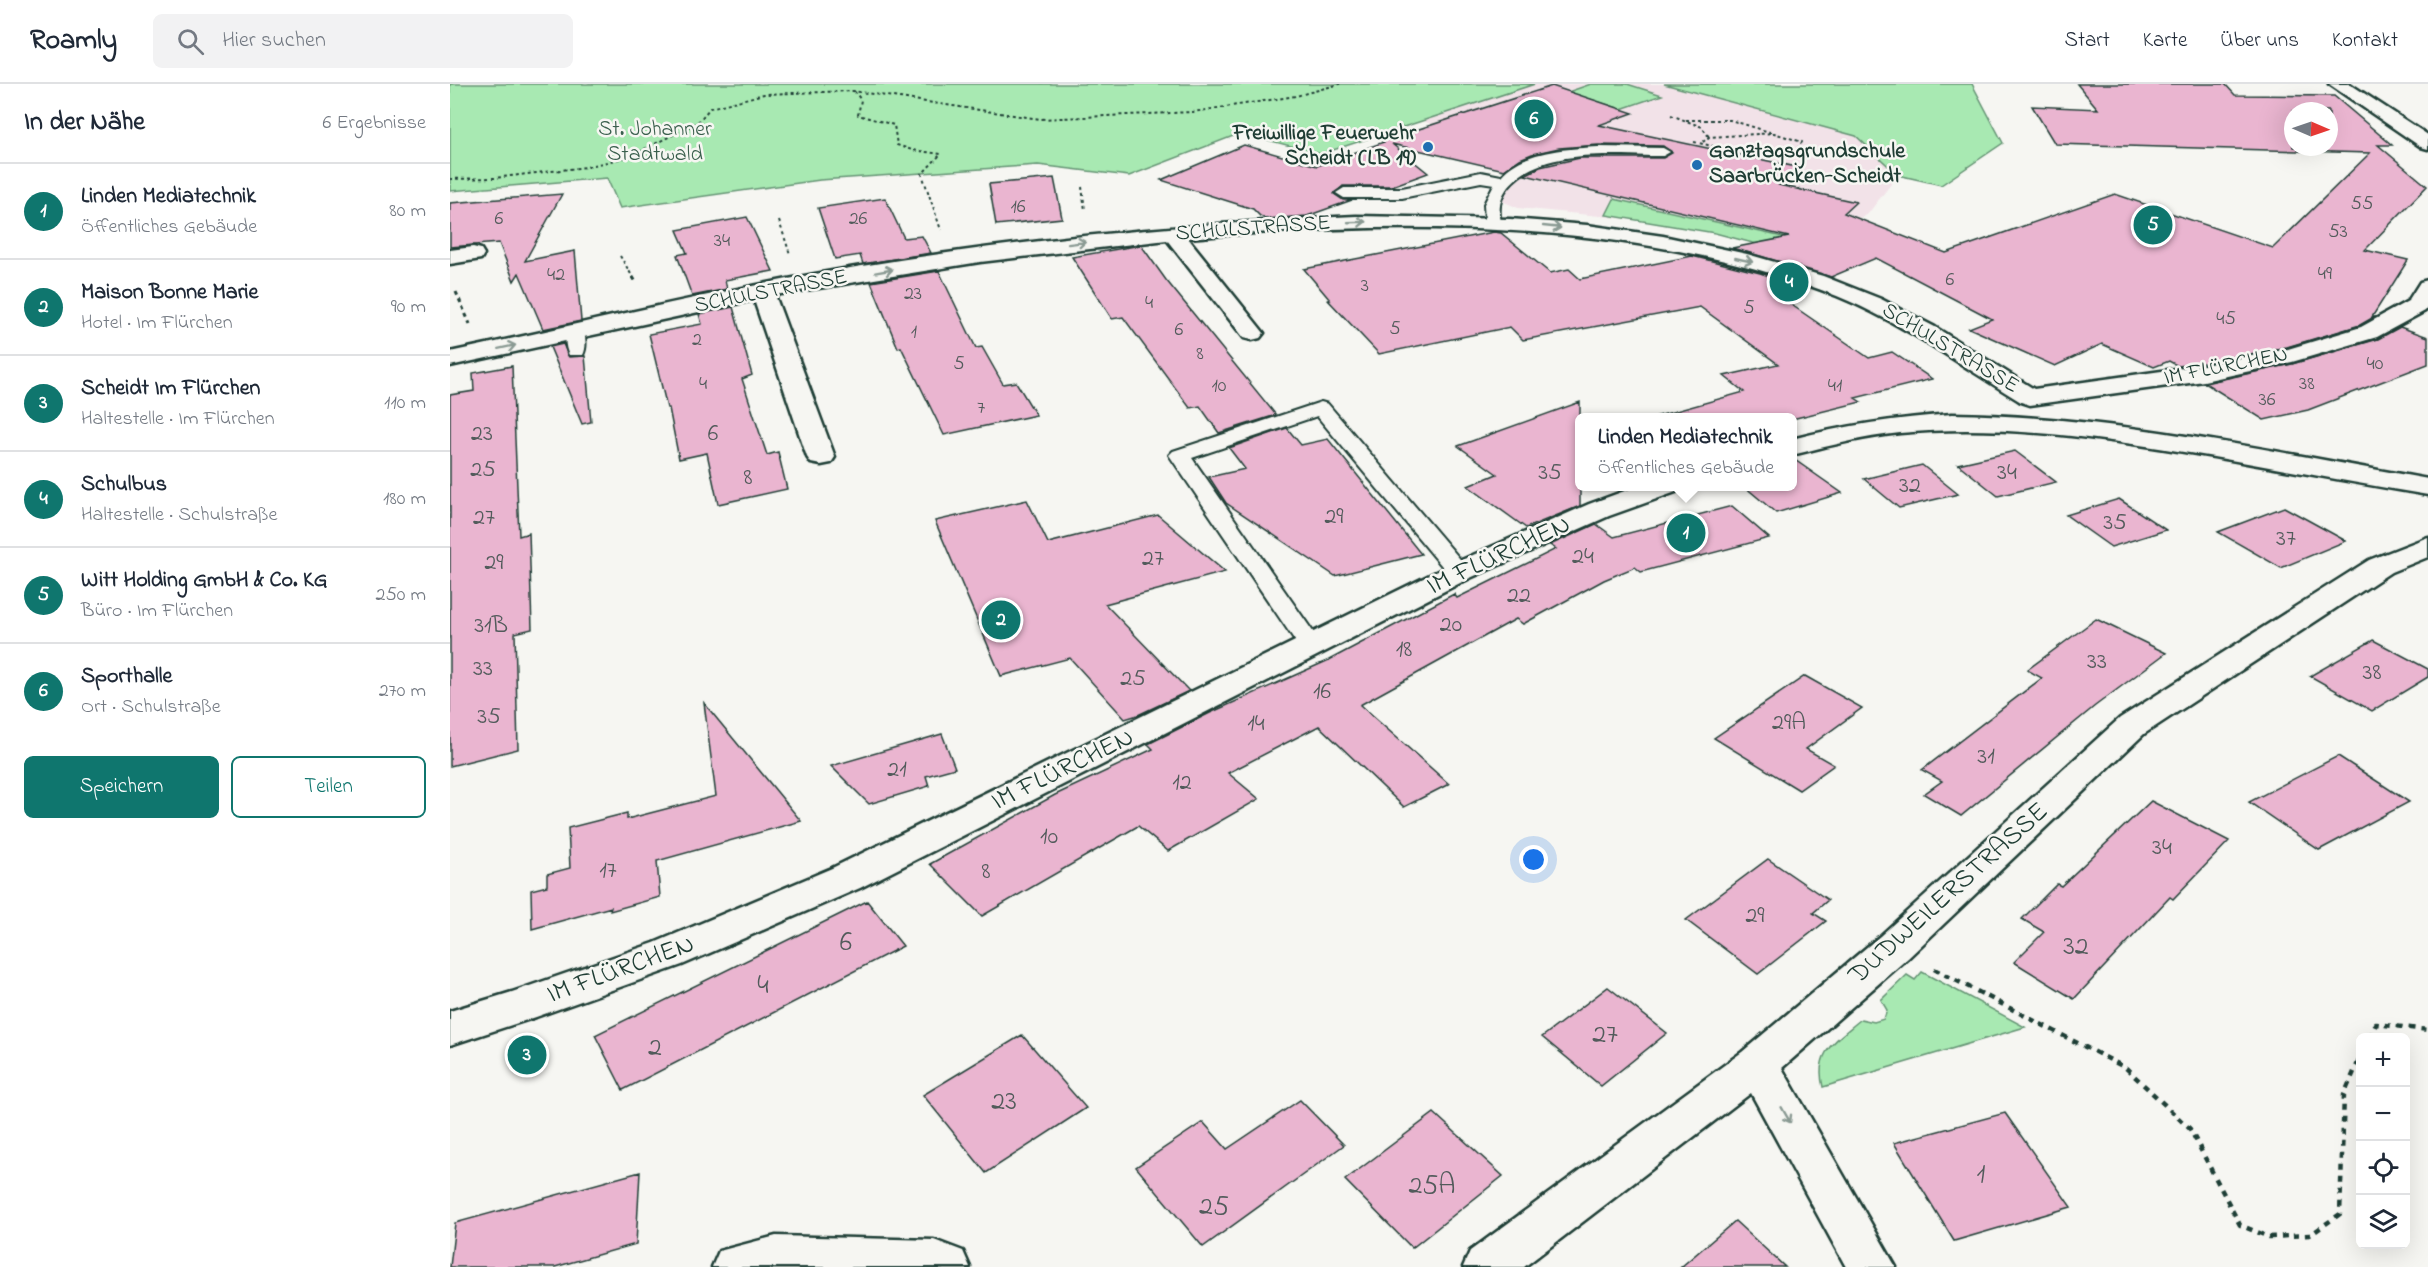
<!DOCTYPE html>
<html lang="de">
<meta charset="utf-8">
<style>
:root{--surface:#fff;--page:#f2f2f3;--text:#1f2937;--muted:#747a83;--line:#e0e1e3;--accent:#0f766e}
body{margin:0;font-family:"Indie Flower",sans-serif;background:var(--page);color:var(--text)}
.controls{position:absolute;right:18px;bottom:18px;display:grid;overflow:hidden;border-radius:9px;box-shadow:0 6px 24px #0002}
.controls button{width:54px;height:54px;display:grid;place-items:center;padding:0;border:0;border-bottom:2px solid var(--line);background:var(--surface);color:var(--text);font:30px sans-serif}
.compass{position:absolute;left:1834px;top:18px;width:54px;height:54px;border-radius:50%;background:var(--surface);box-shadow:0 6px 24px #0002;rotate:92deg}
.you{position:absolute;left:1084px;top:776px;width:21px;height:21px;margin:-15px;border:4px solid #fff;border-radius:50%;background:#1a73e8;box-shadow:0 0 0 9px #1a73e833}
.badge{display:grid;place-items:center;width:39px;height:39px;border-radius:50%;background:var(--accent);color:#fff;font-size:20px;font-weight:700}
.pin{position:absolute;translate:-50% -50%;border:3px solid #fff;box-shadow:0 2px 6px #0006}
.popup{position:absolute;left:1125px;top:329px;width:222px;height:78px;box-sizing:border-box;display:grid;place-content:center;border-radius:9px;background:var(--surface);filter:drop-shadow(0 2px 4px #0005);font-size:20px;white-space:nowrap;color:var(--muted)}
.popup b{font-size:22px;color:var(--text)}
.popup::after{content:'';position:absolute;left:50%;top:100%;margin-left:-12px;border:12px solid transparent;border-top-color:var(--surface)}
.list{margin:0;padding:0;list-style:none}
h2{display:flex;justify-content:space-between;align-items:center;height:78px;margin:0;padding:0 24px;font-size:26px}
h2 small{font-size:20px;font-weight:400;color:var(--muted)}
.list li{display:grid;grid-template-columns:39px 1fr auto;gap:18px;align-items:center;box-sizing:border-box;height:96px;padding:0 24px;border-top:2px solid var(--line)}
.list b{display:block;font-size:22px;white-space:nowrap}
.list p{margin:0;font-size:20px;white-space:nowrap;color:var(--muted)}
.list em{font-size:20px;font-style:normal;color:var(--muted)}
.actions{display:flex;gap:12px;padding:18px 24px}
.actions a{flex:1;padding:14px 0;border:2px solid var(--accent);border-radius:9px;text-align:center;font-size:21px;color:var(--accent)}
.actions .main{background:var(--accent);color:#fff}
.icon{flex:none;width:33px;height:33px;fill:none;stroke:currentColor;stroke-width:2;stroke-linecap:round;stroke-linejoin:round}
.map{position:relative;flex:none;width:1978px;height:1183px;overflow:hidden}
header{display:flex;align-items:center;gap:36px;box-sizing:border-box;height:84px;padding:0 30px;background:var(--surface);border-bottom:2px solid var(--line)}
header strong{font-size:28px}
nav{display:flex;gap:33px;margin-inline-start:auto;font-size:21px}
.search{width:420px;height:54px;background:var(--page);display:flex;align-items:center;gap:15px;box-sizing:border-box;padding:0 21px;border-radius:9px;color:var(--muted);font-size:22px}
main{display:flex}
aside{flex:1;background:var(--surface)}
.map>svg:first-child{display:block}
.built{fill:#f2e2e8}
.green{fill:#a8e9b2;stroke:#649373;stroke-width:1.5}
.building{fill:#eab5d0;stroke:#1f3d34;stroke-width:1.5;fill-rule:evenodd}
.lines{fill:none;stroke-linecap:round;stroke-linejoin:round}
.service-casing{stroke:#1f3d34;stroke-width:4}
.minor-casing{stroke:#1f3d34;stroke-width:5}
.tertiary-casing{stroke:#1f3d34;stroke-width:5}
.path-far2{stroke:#1f3d34;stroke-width:2;stroke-dasharray:3 3;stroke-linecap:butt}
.path-far1{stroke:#1f3d34;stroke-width:3;stroke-dasharray:4 4;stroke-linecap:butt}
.path{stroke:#1f3d34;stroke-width:4.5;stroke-dasharray:6 6;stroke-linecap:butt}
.service{fill:#f6f6f2;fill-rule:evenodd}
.minor{fill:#f6f6f2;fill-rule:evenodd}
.tertiary{fill:#f6f6f2;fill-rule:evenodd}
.oneway{stroke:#8a9a93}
.poi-dot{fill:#1f6fb2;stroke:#f6f6f2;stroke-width:2}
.labels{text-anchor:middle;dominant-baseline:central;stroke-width:5;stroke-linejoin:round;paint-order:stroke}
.far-number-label{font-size:20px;fill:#525b5b}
.far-park-label{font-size:22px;fill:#3a5f4d;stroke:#f6f6f2}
.far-poi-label{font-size:22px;font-weight:bold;fill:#1f3d34;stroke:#f6f6f2;text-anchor:end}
.far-street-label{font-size:22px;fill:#1f3d34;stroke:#f6f6f2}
.number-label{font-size:24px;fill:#525b5b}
.street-label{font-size:27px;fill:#1f3d34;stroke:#f6f6f2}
.near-number-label{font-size:28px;fill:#525b5b}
</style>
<header>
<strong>Roamly</strong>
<div class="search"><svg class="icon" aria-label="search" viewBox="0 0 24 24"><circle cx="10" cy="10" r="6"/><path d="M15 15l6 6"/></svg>Hier suchen</div>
<nav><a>Start</a><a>Karte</a><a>Über uns</a><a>Kontakt</a></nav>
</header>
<main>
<aside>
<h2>In der Nähe<small>6 Ergebnisse</small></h2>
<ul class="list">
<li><span class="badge">1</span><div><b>Linden Mediatechnik</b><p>Öffentliches Gebäude</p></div><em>80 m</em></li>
<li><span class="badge">2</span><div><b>Maison Bonne Marie</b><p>Hotel · Im Flürchen</p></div><em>90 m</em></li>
<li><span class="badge">3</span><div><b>Scheidt Im Flürchen</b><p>Haltestelle · Im Flürchen</p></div><em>110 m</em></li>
<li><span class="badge">4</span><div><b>Schulbus</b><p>Haltestelle · Schulstraße</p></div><em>180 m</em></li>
<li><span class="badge">5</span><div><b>Witt Holding GmbH &amp; Co. KG</b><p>Büro · Im Flürchen</p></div><em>250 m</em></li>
<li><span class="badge">6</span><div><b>Sporthalle</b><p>Ort · Schulstraße</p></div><em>270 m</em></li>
</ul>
<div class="actions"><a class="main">Speichern</a><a>Teilen</a></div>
</aside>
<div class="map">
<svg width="1978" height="1183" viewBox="0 0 1978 1183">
<rect width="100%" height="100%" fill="#f6f6f2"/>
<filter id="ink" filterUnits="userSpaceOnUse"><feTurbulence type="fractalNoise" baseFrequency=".0167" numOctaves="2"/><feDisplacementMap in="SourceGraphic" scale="12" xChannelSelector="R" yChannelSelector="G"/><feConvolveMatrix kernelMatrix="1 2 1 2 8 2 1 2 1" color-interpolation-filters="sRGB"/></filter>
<g filter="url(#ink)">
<path class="built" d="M1085,0H1214L1406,52L1448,91L1417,131L1329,166L1265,149L1211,138L1068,124L1043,113L1061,71L973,37Z"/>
<path class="green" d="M0,0H1085L871,70L791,49L679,92L588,81L370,96L170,124L157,94L0,107Z
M1141,0H1177L1212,11L1171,25L1118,8Z
M1214,0H1522L1553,59L1491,101L1448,91L1406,52Z
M1164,115L1337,154L1361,135L1329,166L1265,149L1156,131Z
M1472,888L1575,943L1373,1003C1364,967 1386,957 1411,935L1424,938L1434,935L1437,926L1431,916L1457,891L1465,896Z"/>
<path class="building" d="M1627,0H1775L1785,11L1884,12L1942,61H1928L1977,102L1915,166L1958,176L1922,233H1924L1910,241L1837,263L1754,279L1728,282L1719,277L1704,283L1652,260L1605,282L1519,244L1542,235L1426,174L1381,193L1282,164L1339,153L1075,91L1090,83L1130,74H1213L1222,69L1213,62L1148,61L1109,64L1082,70L1070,75L1054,86L942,60L978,89L942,102H893L884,110L893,116H902L857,132L817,135L810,132L803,125L711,96L794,61L867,82L934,58L932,57L1102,2L1183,29L1149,41L1351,84L1329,101L1406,118L1394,129L1496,169L1665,110L1823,164L1920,69L1605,60L1582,22L1648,25ZM1843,27H1879V63H1843Z
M604,94L612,134L546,141L539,100Z
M112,110L75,177L125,167L131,237L93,245L69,189L64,197L49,159L0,163V119Z
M435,114L454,154L472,152L481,169L413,180L410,171L385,175L368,124Z
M297,133L323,187L275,196L277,205L242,212L227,171L237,169L227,146Z
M1044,148L1051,149L1100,189L1119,185L1130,195L1242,172L1310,189L1354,203L1330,213L1419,274L1442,268L1482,295L1405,314L1411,318L1342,335L1211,333L1208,332L1294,308L1274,292L1328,280L1250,223L1073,256L1060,243L929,270L878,216H880L854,185Z
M691,161L716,196L826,331L769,349L750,322L740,324L673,233L662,235L622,173Z
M489,187L526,264L532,263L553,300L566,298L586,331L494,351L451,263L448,264L421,198Z
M283,223L302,291L292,295L317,371L328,368L337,405L268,420L257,369L229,375L219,324H217L199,250L252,240L249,230Z
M1950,243L1978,253V280L1858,326L1814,336L1755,299L1842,280L1928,255Z
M113,260L119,273L135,272L141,338L132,340L100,263Z
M62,282L69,452L79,449L82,545L65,549L68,665L0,682V311L24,307L23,289Z
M1130,318V422L1076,444L1018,402L1047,390L1008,362Z
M837,344L851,361L878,355L971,470L885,492L776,419L759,393L795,385L779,364Z
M1565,367L1606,398L1548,412L1508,380Z
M1342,374L1392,409L1326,429L1294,402H1342Z
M1472,381L1508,410L1449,424L1414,395Z
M1669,415L1716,446L1661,463L1616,431Z
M577,416L598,459L708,431L775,488L655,520L739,607L688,631L675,635L620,574L551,592L485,437Z
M1282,422L1319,454L1191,488L1185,483L1154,496L1073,540L1066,535L910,621L999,700L954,723L869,642L778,689L809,715L718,767L688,742L532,832L480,780L605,711L703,665L698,660L760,629L879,576L1004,510L1007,514L1106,465L1100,461L1146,440L1164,453Z
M1834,423L1896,457L1831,484L1768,448Z
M1646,535L1716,569L1645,622L1511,732L1474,710L1492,697L1472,686L1592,594L1577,586Z
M1923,556L1978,585V593L1922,627L1860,592Z
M1355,592L1412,624L1356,665L1384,681L1349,706L1264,654Z
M254,619L351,737L207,777L210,813L160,827L161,823L82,845L81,806L97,802V790L120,784L118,744L177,729V735L266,712Z
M492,650L505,684L476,692L479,702L419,720L381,682Z
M1888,672L1959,718L1869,766L1799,718Z
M1701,717L1779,757L1723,815L1720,813L1624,915L1564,878L1594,848L1572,835L1607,800L1611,802Z
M1318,775L1378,816L1363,829L1376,837L1308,890L1236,836Z
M417,817L453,862L173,1006L145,951Z
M1158,903L1217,949L1151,1002L1092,953Z
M572,951L636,1024L536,1089L473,1011Z
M850,1016L894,1061L753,1163L686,1083L753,1038L777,1065Z
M984,1029L1053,1092L962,1164L895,1096Z
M1555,1029L1621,1123L1504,1157L1444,1059Z
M190,1088L186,1160L105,1183H0L5,1139Z
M1285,1137L1335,1183H1231Z"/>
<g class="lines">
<g class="service-casing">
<path id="service" d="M1148,63L1213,64L1220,68L1213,72C1166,72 1091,62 1058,103C1050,113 1048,125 1051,138L1043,143L1035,138L1034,120L1044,100L1031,98L952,114H894L886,109L894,104H952L1031,88L1051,92C1073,66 1117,65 1148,63Z
M125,242L132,244C136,251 137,264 133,271H119C115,264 114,251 118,244Z
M871,318L878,320L1021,488L1017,493L1009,495L1001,493L867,332L742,374L873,562L870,567L861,569L852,567L719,371L723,367Z"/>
</g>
<g class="minor-casing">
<path id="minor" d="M1879,0H1900L1978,51V65L1971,63Z
M906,132L1060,135L1137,141L1213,152L1297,170L1373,192L1431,215L1485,243L1584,305L1754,281L1838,265L1911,243L1958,217L1970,198L1978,196V223L1975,227L1927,253L1842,278L1754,297L1580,321L1571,318C1511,281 1453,239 1387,212C1189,134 946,136 738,154L814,249L810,254L802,256L794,254L717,156L530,178L325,211L385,373L381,379L371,381L361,379L357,373L304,216L0,282V268C122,242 243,212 365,190C544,158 725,140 906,132Z
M23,163L31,165L34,170L31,175L0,180V166Z
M1978,453V473L1941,488L1694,650L1458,874L1332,984L1446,1183H1396L1301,1009L1074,1183H1013L1020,1167L1292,968L1430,852L1670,634L1919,476Z
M326,1152L484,1156L513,1167L520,1183H262L269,1167Z"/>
</g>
<g class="tertiary-casing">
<path id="tertiary" d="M1502,330C1662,332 1820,367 1978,395V411C1905,399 1831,385 1758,372C1656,355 1553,339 1450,349C1413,353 1378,362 1342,371V355C1396,341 1447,334 1502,330Z
M1188,402H1230L1226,408L1159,432L1020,494L410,804L232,881L86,933L0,961V927L62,908L204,859L382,784L998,482L1139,420Z"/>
</g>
<path class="path-far2" d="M404,7L411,16L408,31L444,41L447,61L462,66L491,70L472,90L491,146
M1221,31L1252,43L1259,53
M1236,36H1280L1323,49
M1244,58L1281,66L1344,71L1352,58L1324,49L1259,53L1253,58
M0,95L44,94L136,83L181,72L248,38L260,24L314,10L403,7L590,35L743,28L846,12L890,0
M632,103L635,126
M329,137L340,170
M170,172L184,195"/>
<path class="path-far1" d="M183,193L187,200
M6,208L20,240"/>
<path class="path" d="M1484,885L1676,984L1740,1045L1790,1141L1819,1153L1860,1151L1890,1130L1894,1011L1910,974
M1920,954L1926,940L1978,946"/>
<use href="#service" class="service"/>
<use href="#minor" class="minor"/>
<use href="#tertiary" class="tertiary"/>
</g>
<defs><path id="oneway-shaft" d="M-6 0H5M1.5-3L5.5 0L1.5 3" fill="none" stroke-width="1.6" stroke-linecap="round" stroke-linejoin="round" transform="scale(1.5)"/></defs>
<g class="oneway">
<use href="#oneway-shaft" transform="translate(907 138) rotate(-2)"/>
<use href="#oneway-shaft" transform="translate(1102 143) rotate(6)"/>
<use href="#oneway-shaft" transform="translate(627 159) rotate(-7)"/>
<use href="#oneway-shaft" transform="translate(1294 176) rotate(13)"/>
<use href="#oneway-shaft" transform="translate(434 187) rotate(-10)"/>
<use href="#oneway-shaft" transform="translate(57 263) rotate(-12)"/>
<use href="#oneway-shaft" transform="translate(1336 1031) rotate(60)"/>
</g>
</g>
<g class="poi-dot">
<circle cx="978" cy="63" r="6"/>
<circle cx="1247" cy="81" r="6"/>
</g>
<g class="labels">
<g class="far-number-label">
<text x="1912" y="120">55</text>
<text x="568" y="123">16</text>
<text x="49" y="135">6</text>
<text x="408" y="135">26</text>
<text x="1888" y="148">53</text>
<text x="272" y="157">34</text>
<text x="1875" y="190">49</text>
<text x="106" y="191">42</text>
<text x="1500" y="196">6</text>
<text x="915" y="202">3</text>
<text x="463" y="210">23</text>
<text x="699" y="219">4</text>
<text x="1299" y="224">5</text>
<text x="1776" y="235">45</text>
<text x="945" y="245">5</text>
<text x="729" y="246">6</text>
<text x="464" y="248">1</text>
<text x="247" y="256">2</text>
<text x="750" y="270">8</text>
<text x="509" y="280">5</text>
<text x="1925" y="280">40</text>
<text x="253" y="300">4</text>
<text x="1857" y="300">38</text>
<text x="769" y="302">10</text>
<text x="1385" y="302">41</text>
<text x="1817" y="316">36</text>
<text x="531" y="324">7</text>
</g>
<g class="far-park-label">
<text x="205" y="46">St. Johanner<tspan x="205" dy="25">Stadtwald</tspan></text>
</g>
<g class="far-poi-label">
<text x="966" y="50">Freiwillige Feuerwehr<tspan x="966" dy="25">Scheidt (LB 19)</tspan></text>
<text x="1259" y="68" text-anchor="start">Ganztagsgrundschule<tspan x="1259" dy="25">Saarbrücken-Scheidt</tspan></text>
</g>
<g class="far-street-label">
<text transform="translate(803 145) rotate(-4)">SCHULSTRASSE</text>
<text transform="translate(321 208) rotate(-11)">SCHULSTRASSE</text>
<text transform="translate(1500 265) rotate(31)">SCHULSTRASSE</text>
<text transform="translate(1776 283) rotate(-11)">IM FLÜRCHEN</text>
</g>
<g class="number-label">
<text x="32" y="350">23</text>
<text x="263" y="350">6</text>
<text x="33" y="386">25</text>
<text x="1100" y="389">35</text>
<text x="1557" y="389">34</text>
<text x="298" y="394">8</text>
<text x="1460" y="402">32</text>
<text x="884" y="433">29</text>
<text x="34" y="434">27</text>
<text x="1665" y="439">35</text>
<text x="1836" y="455">37</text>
<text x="1133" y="473">24</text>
<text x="703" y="475">27</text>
<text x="44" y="479">29</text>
<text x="1069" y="512">22</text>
<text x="1001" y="541">20</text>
<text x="41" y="542">31B</text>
<text x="954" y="566">18</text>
<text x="1647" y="578">33</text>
<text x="33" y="585">33</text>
<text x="1922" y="589">38</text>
<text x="683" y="595">25</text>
<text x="872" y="608">16</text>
<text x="39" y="633">35</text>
<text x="1339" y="639">29A</text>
<text x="806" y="640">14</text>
<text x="1536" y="673">31</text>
<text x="447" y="686">21</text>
<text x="732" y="699">12</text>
<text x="599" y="753">10</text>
<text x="1712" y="764">34</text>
<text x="158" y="787">17</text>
<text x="536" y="788">8</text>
<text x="1305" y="832">29</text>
</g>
<g class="street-label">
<text transform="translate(1049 472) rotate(-25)">IM FLÜRCHEN</text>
<text transform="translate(613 686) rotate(-26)">IM FLÜRCHEN</text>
<text transform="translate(1499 810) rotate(-42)">DUDWEILERSTRASSE</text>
<text transform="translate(171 886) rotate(-20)">IM FLÜRCHEN</text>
</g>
<g class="near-number-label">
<text x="396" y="859">6</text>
<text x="1626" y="863">32</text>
<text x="313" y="902">4</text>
<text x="1155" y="951">27</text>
<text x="205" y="964">2</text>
<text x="554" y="1018">23</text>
<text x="1531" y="1091">1</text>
<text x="982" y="1102">25A</text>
<text x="764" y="1123">25</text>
</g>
</g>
</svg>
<div class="controls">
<button>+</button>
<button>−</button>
<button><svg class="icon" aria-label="locate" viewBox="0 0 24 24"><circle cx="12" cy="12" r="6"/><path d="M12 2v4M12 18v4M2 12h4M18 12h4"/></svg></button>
<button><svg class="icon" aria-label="layers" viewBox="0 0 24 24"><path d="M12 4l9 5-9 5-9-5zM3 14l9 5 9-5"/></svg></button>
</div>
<svg class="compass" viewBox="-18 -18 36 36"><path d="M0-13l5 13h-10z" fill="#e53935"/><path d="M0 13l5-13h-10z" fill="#747a83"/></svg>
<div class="you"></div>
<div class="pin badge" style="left:1236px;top:449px">1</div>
<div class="popup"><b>Linden Mediatechnik</b>Öffentliches Gebäude</div>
<div class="pin badge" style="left:551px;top:536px">2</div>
<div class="pin badge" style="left:77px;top:971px">3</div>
<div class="pin badge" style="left:1339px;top:198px">4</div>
<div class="pin badge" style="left:1703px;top:141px">5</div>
<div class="pin badge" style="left:1084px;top:35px">6</div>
</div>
</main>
